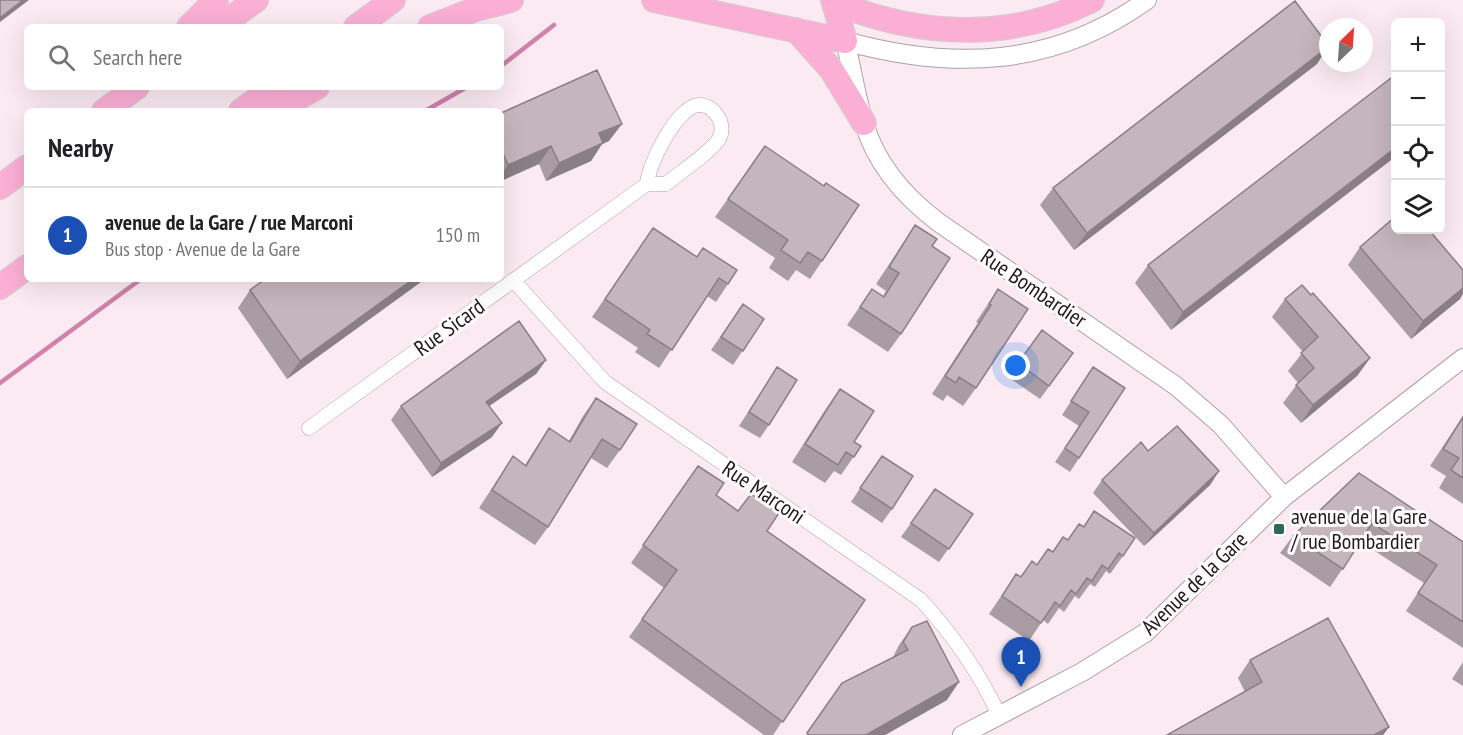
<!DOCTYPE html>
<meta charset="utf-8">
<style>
:root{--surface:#fff;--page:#f6f6f6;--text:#202124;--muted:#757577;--line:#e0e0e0;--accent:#0b8043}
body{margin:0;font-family:"PT Sans Narrow",sans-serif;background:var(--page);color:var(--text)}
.controls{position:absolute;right:18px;top:18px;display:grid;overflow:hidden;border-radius:9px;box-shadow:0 6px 24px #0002}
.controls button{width:54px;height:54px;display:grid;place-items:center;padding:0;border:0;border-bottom:2px solid var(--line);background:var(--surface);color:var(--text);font:30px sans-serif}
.compass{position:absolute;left:1319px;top:18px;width:54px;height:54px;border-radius:50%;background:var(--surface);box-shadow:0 6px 24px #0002;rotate:25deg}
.you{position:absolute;left:1016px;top:366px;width:21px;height:21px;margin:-15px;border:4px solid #fff;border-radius:50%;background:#1a73e8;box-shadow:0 0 0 9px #1a73e833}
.badge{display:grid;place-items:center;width:39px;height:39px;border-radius:50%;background:var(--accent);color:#fff;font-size:20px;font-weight:700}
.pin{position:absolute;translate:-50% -50px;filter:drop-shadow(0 2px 3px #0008)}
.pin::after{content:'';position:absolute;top:32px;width:21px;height:18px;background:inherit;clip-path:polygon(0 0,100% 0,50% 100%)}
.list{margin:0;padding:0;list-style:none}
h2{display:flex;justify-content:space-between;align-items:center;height:78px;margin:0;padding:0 24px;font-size:26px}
h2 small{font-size:20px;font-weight:400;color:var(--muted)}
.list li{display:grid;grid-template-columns:39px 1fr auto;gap:18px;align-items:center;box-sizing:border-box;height:96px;padding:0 24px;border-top:2px solid var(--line)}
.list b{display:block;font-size:22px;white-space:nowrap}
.list p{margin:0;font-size:20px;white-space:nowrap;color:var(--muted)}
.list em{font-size:20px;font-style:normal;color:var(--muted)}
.icon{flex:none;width:33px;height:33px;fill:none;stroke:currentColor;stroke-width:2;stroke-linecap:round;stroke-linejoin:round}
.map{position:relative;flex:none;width:1463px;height:735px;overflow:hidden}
.search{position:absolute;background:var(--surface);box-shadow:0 6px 24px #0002;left:24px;top:24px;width:480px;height:66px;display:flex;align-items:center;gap:15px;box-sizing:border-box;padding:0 21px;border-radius:9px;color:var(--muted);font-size:22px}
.panel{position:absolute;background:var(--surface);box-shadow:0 6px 24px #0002;left:24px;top:108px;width:480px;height:174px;border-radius:9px}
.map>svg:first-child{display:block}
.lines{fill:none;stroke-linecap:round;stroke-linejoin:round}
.stream{stroke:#cf82aa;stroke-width:4.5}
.street-casing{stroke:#afa0a7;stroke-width:15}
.secondary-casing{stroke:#afa0a7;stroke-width:20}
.highway-casing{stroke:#d2d1d2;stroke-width:26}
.street{stroke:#fff;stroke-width:14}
.secondary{stroke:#fff;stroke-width:18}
.highway{stroke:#fbafd5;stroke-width:24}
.wall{fill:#a99da3}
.shaded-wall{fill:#8a7f84}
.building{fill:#c5b6bd;stroke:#8a7f84;stroke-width:1.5}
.poi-dot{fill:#2c6854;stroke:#fffbfd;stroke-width:2}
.labels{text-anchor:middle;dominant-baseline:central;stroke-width:6;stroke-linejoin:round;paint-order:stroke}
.street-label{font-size:22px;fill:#1f191c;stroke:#fffbfd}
.poi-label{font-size:22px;fill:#1f191c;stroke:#fffbfd;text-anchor:start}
</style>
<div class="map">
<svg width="1463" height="735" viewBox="0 0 1463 735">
<rect width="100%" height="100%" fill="#fbeaf2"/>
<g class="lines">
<path class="stream" d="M501,66L554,25
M425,111L467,87
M0,383L141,279"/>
<g class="street-casing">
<path id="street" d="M513,280L605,382L921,600C953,635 979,672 999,715
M309,428L647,184H666C678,174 713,150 719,139C727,125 715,105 699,105C677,106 648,165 647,184"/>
</g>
<g class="secondary-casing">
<path id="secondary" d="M845,41C852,68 856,96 864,123C876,164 905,197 938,222L1176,386L1221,425L1284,497
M845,41C953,71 1054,67 1147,0
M962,735L1082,672L1145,633L1284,497L1463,358"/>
</g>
<g class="highway-casing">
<path id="highway" d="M654,0L845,41L833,0
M834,2C918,37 1010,42 1092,0
M189,27L216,0
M219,27L256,0
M356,27L393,0
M430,27L476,9L511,0
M796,30L831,69L864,123
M104,111L137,87
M241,111L274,87
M275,111L317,87
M0,187L27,167
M0,287L27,267"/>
</g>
<use href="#street" class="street"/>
<use href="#secondary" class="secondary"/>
<use href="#highway" class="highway"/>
</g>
<path class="wall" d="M1317,64L1074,250L1040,205L1053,188Z
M1395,83L1171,330L1135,283L1148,265Z
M501,113L609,141L602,144L591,161L546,181L539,164L501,181Z
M765,146L822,261L810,279L796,270L788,281L769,268L775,258L715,217Z
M915,225L932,246L901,334L888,352L847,325L872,289L883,296L886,291L876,284Z
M653,228L728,284L716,302L707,296L659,368L635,352L638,348L592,317Z
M1360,247L1460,299L1411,339L1348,265Z
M425,279L287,379L238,308L250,290Z
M998,289L976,388L963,406L947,395L943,401L932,394L978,323L976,322Z
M1285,299L1370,358L1357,376L1301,423L1283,403L1298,383L1288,371L1303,352L1272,317Z
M743,304L764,319L733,365L711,350Z
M1042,330L1073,353L1040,399L1008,377Z
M546,360L536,374L489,406L492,437L432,477L391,420L401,406Z
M777,367L769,425L760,438L739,426Z
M1093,367L1125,388L1070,472L1055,462L1079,426L1062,415Z
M840,389L854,442L861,446L841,475L834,471L825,483L792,462L827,407Z
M596,398L620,450L607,468L591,458L548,527L535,545L479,508L513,456L525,465L537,446L549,428L569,441L583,416Z
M1463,416V504L1439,488L1446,476L1430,466Z
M1148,451L1219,471L1210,485L1144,546L1093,493L1102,480Z
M698,466L716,495L865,600L773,735H764L629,637L664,588L631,563Z
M872,470L892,509L882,523L851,502Z
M1359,473L1463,542V648L1406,611L1424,583L1361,542L1330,587L1280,553L1293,536Z
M935,489L973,514L939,562L901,537Z
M1094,511L1123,556L1110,574L1106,571L1095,587L1090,584L1079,599L1075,596L1064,612L1059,608L1048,624L1043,620L1029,641L989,614L1016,574L1021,577L1032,561L1037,565L1048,549L1052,552L1063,537L1068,540L1079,524L1083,527Z
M912,627L947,700L885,735H806L842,683L893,657L899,645Z
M1250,660L1389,727L1383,735H1167L1245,692L1238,678Z
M1463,662V686L1452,679Z"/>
<path class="shaded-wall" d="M23,0H29L0,22V18Z
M1328,47L1317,64L1074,250L1087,233Z
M622,124L609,141L602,144L591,161L546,181L559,163L599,133Z
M551,146L539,164L501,181V175L508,165Z
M1395,148V157L1171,330L1183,312Z
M413,279H425L287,379L300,361Z
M1463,288V294L1460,299L1411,339L1423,321Z
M1370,358L1357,376L1301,423L1313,405Z
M546,360L536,374L476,415L486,402Z
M502,423L492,437L432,477L441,463Z
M1219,471L1210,485L1144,546L1154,533Z
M959,682L947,700L885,735H866Z
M1389,727L1383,735H1374Z"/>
<path class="building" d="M0,0H23L0,18Z
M1295,1L1328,45V47L1087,233L1053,188Z
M597,70L622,124L599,133L603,143L559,163L551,146L508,165L501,149V113Z
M1391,78L1395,83V148L1183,312L1148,265Z
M765,146L824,186L826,183L859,205L822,261L808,252L800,263L781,250L788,240L728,199Z
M1395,217V230H1429L1463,270V288L1423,321L1360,247Z
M915,225L937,239L932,246L950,258L901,334L860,307L872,289L884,297L899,273L889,267Z
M653,228L697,257L703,248L737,270L728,284L719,278L672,350L647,334L650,330L605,299Z
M265,279H413L300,361L250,290Z
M1302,285L1311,295L1313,293L1370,358L1313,405L1296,385L1314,368L1301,353L1318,337L1285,299Z
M998,289L1028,309L976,388L959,377L956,383L945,376L991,305L989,304Z
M743,304L764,319L743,351L721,337Z
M519,321L546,360L486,402L502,423L441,463L401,406Z
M1042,330L1073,353L1049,386L1018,363Z
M777,367L797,380L769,425L749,412Z
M1093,367L1125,388L1079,458L1065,448L1089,412L1071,401Z
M840,389L874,411L854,442L861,446L854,457L846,452L838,465L805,444Z
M596,398L637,424L620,450L602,439L548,527L492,490L513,456L526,466L549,428L570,442Z
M1463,417V478L1451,470L1459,458L1443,449Z
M1177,426L1219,471L1154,533L1102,480L1141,442L1148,451Z
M882,456L913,476L892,509L860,488Z
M698,466L724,483L716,495L738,511L751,494L779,513L767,531L865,600L783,722L642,619L677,570L643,545Z
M1359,473L1463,542V622L1418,593L1437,565L1372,523L1343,569L1293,536Z
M935,489L973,514L949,549L911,523Z
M1094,511L1135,538L1123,556L1119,553L1108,569L1102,565L1092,581L1087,578L1076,594L1071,590L1060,606L1055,602L1041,623L1002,596L1016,574L1021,577L1032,561L1037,565L1048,549L1053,552L1063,537L1068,540L1079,524L1084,527Z
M1328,618L1389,727L1374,735H1167L1262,682L1250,660Z
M927,621L959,682L866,735H809L807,733L842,683L908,650L903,642L912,627Z"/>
<rect class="poi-dot" x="1273" y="523" width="12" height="12" rx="3"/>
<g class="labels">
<g class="street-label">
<text transform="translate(1034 288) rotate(34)">Rue Bombardier</text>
<text transform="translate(449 327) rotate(-36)">Rue Sicard</text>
<text transform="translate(764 492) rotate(34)">Rue Marconi</text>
<text transform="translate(1194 583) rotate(-44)">Avenue de la Gare</text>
</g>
<g class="poi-label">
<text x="1291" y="516">avenue de la Gare<tspan x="1291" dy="25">/ rue Bombardier</tspan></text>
</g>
</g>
</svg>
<div class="controls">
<button>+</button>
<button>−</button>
<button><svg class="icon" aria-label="locate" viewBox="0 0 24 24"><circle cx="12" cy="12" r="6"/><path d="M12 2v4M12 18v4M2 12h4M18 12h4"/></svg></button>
<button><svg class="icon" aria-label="layers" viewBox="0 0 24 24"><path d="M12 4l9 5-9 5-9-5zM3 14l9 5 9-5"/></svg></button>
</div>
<svg class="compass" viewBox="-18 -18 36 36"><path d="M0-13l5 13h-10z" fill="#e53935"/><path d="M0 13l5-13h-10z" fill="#757577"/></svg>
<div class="you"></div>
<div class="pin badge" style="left:1021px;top:687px;background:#1a4fb4">1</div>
<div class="search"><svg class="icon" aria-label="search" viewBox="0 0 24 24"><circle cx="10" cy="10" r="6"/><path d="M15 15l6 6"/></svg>Search here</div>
<section class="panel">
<h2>Nearby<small></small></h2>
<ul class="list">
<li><span class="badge" style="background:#1a4fb4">1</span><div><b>avenue de la Gare / rue Marconi</b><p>Bus stop · Avenue de la Gare</p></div><em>150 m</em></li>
</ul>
</section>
</div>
